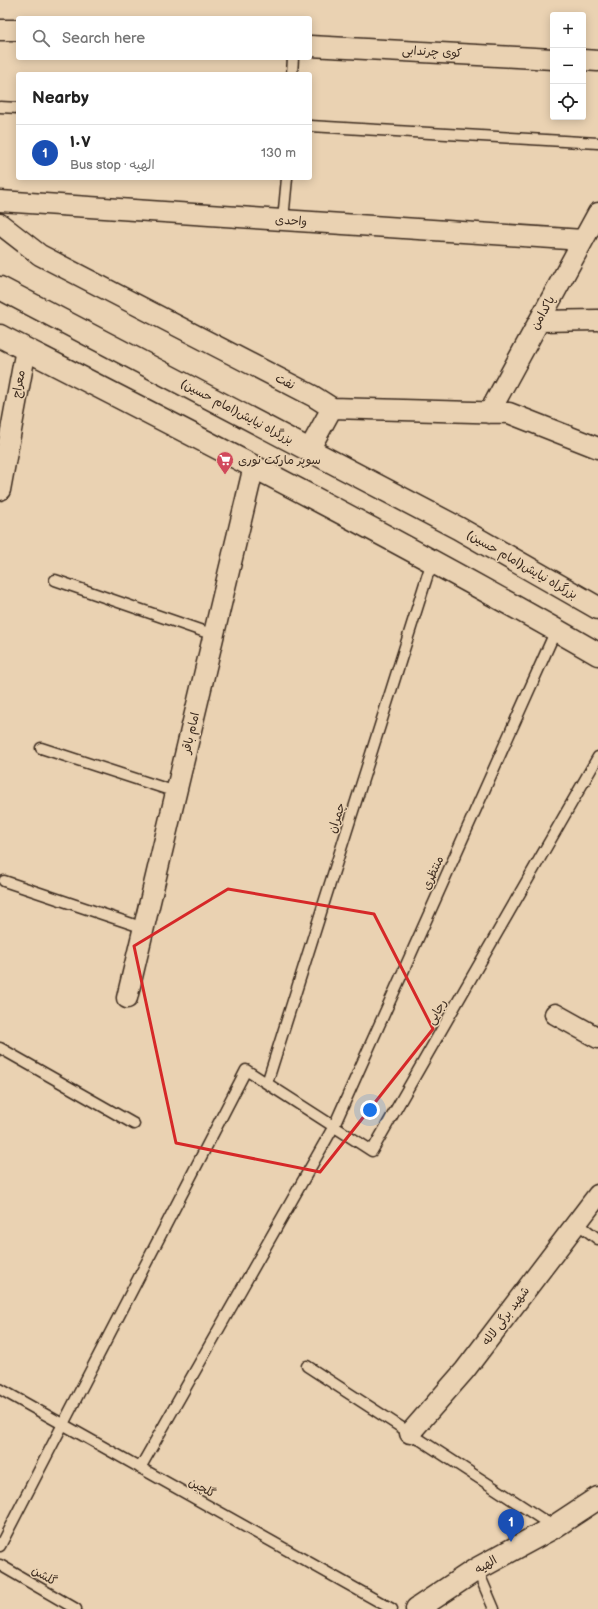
<!DOCTYPE html>
<meta charset="utf-8">
<style>
:root{--surface:#fff;--page:#f2f2f2;--text:#222;--muted:#767676;--line:#e0e0e0;--accent:#d1495b}
body{margin:0;font-family:"Balsamiq Sans","Playpen Sans Arabic",sans-serif;background:var(--page);color:var(--text)}
.controls{position:absolute;right:12px;top:12px;display:grid;overflow:hidden;border-radius:4px;box-shadow:0 2px 10px #0003}
.controls button{width:36px;height:36px;display:grid;place-items:center;padding:0;border:0;border-bottom:1px solid var(--line);background:var(--surface);color:var(--text);font:20px sans-serif}
.you{position:absolute;left:370px;top:1110px;width:14px;height:14px;margin:-10px;border:3px solid #fff;border-radius:50%;background:#1a73e8;box-shadow:0 0 0 6px #1a73e833}
.badge{display:grid;place-items:center;width:26px;height:26px;border-radius:50%;background:var(--accent);color:#fff;font-size:13px;font-weight:700}
.pin{position:absolute;translate:-50% -33px;filter:drop-shadow(0 1px 2px #0008)}
.pin::after{content:'';position:absolute;top:21px;width:14px;height:12px;background:inherit;clip-path:polygon(0 0,100% 0,50% 100%)}
.list{margin:0;padding:0;list-style:none}
h2{display:flex;justify-content:space-between;align-items:center;height:52px;margin:0;padding:0 16px;font-size:17px}
h2 small{font-size:13px;font-weight:400;color:var(--muted)}
.list li{display:grid;grid-template-columns:26px 1fr auto;gap:12px;align-items:center;box-sizing:border-box;height:56px;padding:0 16px;border-top:1px solid var(--line)}
.list b{display:block;font-size:15px;white-space:nowrap}
.list p{margin:0;font-size:13px;white-space:nowrap;color:var(--muted)}
.list em{font-size:13px;font-style:normal;color:var(--muted)}
.icon{flex:none;width:22px;height:22px;fill:none;stroke:currentColor;stroke-width:2;stroke-linecap:round;stroke-linejoin:round}
.map{position:relative;flex:none;width:598px;height:1609px;overflow:hidden}
.search{position:absolute;background:var(--surface);box-shadow:0 2px 10px #0003;left:16px;top:16px;width:296px;height:44px;display:flex;align-items:center;gap:10px;box-sizing:border-box;padding:0 14px;border-radius:4px;color:var(--muted);font-size:15px}
.panel{position:absolute;background:var(--surface);box-shadow:0 2px 10px #0003;left:16px;top:72px;width:296px;height:108px;border-radius:4px}
.map>svg:first-child{display:block}
.lines{fill:none;stroke-linecap:round;stroke-linejoin:round}
.lane-casing{stroke:#3b2a1e;stroke-width:13}
.street-casing{stroke:#3b2a1e;stroke-width:23}
.secondary-casing{stroke:#3b2a1e;stroke-width:25}
.highway-casing{stroke:#3b2a1e;stroke-width:25}
.lane{stroke:#ead2b2;stroke-width:10}
.street{stroke:#ead2b2;stroke-width:20}
.secondary{stroke:#ead2b2;stroke-width:22}
.highway{stroke:#ead2b2;stroke-width:22}
.marked{fill:none;stroke:#d62828;stroke-width:3;stroke-linejoin:round}
.labels{text-anchor:middle;dominant-baseline:central;stroke-width:3;stroke-linejoin:round;paint-order:stroke}
.street-label{font-size:12px;fill:#3b2a1e;stroke:#ead2b2}
.poi-label{font-size:12px;fill:#3b2a1e;stroke:#ead2b2;text-anchor:start}
</style>
<div class="map">
<svg width="598" height="1609" viewBox="0 0 598 1609">
<rect width="100%" height="100%" fill="#ead2b2"/>
<filter id="ink" filterUnits="userSpaceOnUse"><feTurbulence type="fractalNoise" baseFrequency=".025" numOctaves="2"/><feDisplacementMap in="SourceGraphic" scale="8" xChannelSelector="R" yChannelSelector="G"/><feConvolveMatrix kernelMatrix="1 2 1 2 8 2 1 2 1" color-interpolation-filters="sRGB"/></filter>
<g filter="url(#ink)">
<g class="lines">
<g class="lane-casing">
<path id="lane" d="M292,74L293,58
M0,107L18,108
M310,126L598,143
M283,220L287,178
M55,580L214,635
M41,748L176,792
M4,881L144,928
M0,1048L134,1124
M267,1083L432,561
M577,1223L598,1239
M307,1366L554,1527
M0,1389L392,1609
M140,1468L334,1126L556,630
M0,1546L246,1070L372,1151L598,757
M0,1565L76,1609
M477,1569L494,1609"/>
</g>
<g class="street-casing">
<path id="street" d="M0,30H18
M310,46L553,59
M583,60L598,61
M0,201L583,240
M0,224L40,255L313,396L332,408L509,413L598,448
M539,321L598,320
M489,413L598,213
M309,450L332,408
M0,490L26,349
M127,998L254,466
M555,1014L598,1038
M410,1433L465,1370L598,1195"/>
</g>
<g class="secondary-casing">
<path id="secondary" d="M417,1609L477,1569L554,1527L598,1498"/>
</g>
<g class="highway-casing">
<path id="highway" d="M0,288L458,528L598,608
M0,336C201,439 402,541 598,654"/>
</g>
<use href="#lane" class="lane"/>
<use href="#street" class="street"/>
<use href="#secondary" class="secondary"/>
<use href="#highway" class="highway"/>
</g>
</g>
<path class="marked" d="M228,889L374,914L433,1029L320,1172L176,1143L134,946Z"/>
<defs>
<g id="supermarket-pin" transform="scale(0.9)"><path d="M0 17L-7.5 6A9.5 9.5 0 1 1 7.5 6Z" fill="#d1495b" stroke="#ead2b2"/><path d="M-6-5.5h2.5l.6 2H6L4.5 2H-2.5L-4.4-4H-6ZM-1.5 3.2a1.3 1.3 0 1 0 .1 0ZM3 3.2a1.3 1.3 0 1 0 .1 0Z" fill="#fff"/></g>
</defs>
<g fill-rule="evenodd">
<use href="#supermarket-pin" x="225" y="460"/>
</g>
<g class="labels">
<g class="street-label">
<text transform="translate(432 52) rotate(3)">کوی چرندابی</text>
<text transform="translate(291 221) rotate(4)">واحدی</text>
<text transform="translate(543 313) rotate(-61)">پاکدامن</text>
<text transform="translate(285 382) rotate(27)">نفت</text>
<text transform="translate(19 384) rotate(-80)">معراج</text>
<text transform="translate(237 412) rotate(28)">بزرگراه نیایش(امام حسین)</text>
<text transform="translate(522 565) rotate(30)">بزرگراه نیایش(امام حسین)</text>
<text transform="translate(191 733) rotate(-77)">امام باقر</text>
<text transform="translate(337 818) rotate(-72)">چمران</text>
<text transform="translate(433 873) rotate(-66)">منتظری</text>
<text transform="translate(437 1012) rotate(-60)">رجایی</text>
<text transform="translate(506 1316) rotate(-53)">شهید برگی لاله</text>
<text transform="translate(202 1488) rotate(29)">گلچین</text>
<text transform="translate(486 1565) rotate(-30)">الهیه</text>
<text transform="translate(44 1576) rotate(30)">گلشن</text>
</g>
<g class="poi-label">
<text x="238" y="460">سوپر مارکت نوری</text>
</g>
</g>
</svg>
<div class="controls">
<button>+</button>
<button>−</button>
<button><svg class="icon" aria-label="locate" viewBox="0 0 24 24"><circle cx="12" cy="12" r="6"/><path d="M12 2v4M12 18v4M2 12h4M18 12h4"/></svg></button>
</div>
<div class="you"></div>
<div class="pin badge" style="left:511px;top:1542px;background:#1a4fb4">1</div>
<div class="search"><svg class="icon" aria-label="search" viewBox="0 0 24 24"><circle cx="10" cy="10" r="6"/><path d="M15 15l6 6"/></svg>Search here</div>
<section class="panel">
<h2>Nearby<small></small></h2>
<ul class="list">
<li><span class="badge" style="background:#1a4fb4">1</span><div><b>۱۰۷</b><p>Bus stop · الهیه</p></div><em>130 m</em></li>
</ul>
</section>
</div>
